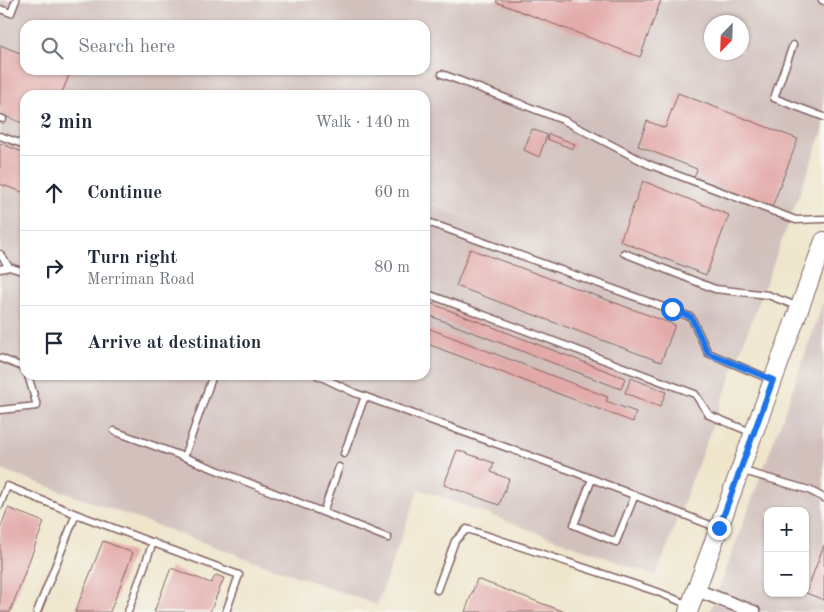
<!DOCTYPE html>
<meta charset="utf-8">
<style>
:root{--surface:#fff;--page:#f2f2f3;--text:#1f2937;--muted:#747a83;--line:#e0e1e3}
body{margin:0;font-family:"Old Standard TT",serif;background:var(--page);color:var(--text)}
.controls{position:absolute;right:15px;bottom:15px;display:grid;overflow:hidden;border-radius:10px;box-shadow:0 1px 4px #0004}
.controls button{width:45px;height:45px;display:grid;place-items:center;padding:0;border:0;border-bottom:1px solid var(--line);background:var(--surface);color:var(--text);font:25px sans-serif}
.compass{position:absolute;left:704px;top:15px;width:45px;height:45px;border-radius:50%;background:var(--surface);box-shadow:0 1px 4px #0004;rotate:203deg}
.stop{position:absolute;width:15px;height:15px;margin:-11px;border:4px solid #1a73e8;border-radius:50%;background:#fff}
.stop.end{background:#1a73e8;border-color:#fff;box-shadow:0 1px 5px #0008}
.list{margin:0;padding:0;list-style:none}
h2{display:flex;justify-content:space-between;align-items:center;height:65px;margin:0;padding:0 20px;font-size:21px}
h2 small{font-size:16px;font-weight:400;color:var(--muted)}
.list li{display:grid;grid-template-columns:32px 1fr auto;gap:15px;align-items:center;box-sizing:border-box;height:75px;padding:0 20px;border-top:1px solid var(--line)}
.list b{display:block;font-size:19px;white-space:nowrap}
.list p{margin:0;font-size:16px;white-space:nowrap;color:var(--muted)}
.list em{font-size:16px;font-style:normal;color:var(--muted)}
.icon{flex:none;width:28px;height:28px;fill:none;stroke:currentColor;stroke-width:2;stroke-linecap:round;stroke-linejoin:round}
.map{position:relative;flex:none;width:824px;height:612px;overflow:hidden}
.search{position:absolute;background:var(--surface);box-shadow:0 1px 4px #0004;left:20px;top:20px;width:410px;height:55px;display:flex;align-items:center;gap:12px;box-sizing:border-box;padding:0 18px;border-radius:15px;color:var(--muted);font-size:19px}
.panel{position:absolute;background:var(--surface);box-shadow:0 1px 4px #0004;left:20px;top:90px;width:410px;height:290px;border-radius:15px}
.map>svg:first-child{display:block}
.industrial{fill:#d1c0bc;fill-rule:evenodd}
.building{fill:#e2a9a8}
.lines{fill:none;stroke-linecap:round;stroke-linejoin:round}
.lane-casing{stroke:#836463;stroke-width:9}
.street-casing{stroke:#836463;stroke-width:15}
.secondary-casing{stroke:#836463;stroke-width:20}
.lane{stroke:#fff;stroke-width:6}
.street{stroke:#fff;stroke-width:12}
.secondary{stroke:#fff;stroke-width:18}
.route{stroke:#1a73e8;stroke-width:6}
</style>
<div class="map">
<svg width="824" height="612" viewBox="0 0 824 612">
<rect width="100%" height="100%" fill="#f6f6f2"/>
<filter id="ink" filterUnits="userSpaceOnUse"><feTurbulence type="fractalNoise" baseFrequency=".02" numOctaves="2"/><feDisplacementMap in="SourceGraphic" scale="10" xChannelSelector="R" yChannelSelector="G"/><feConvolveMatrix kernelMatrix="1 2 1 2 8 2 1 2 1" color-interpolation-filters="sRGB"/></filter>
<filter id="wash" filterUnits="userSpaceOnUse"><feTurbulence type="fractalNoise" baseFrequency=".0096" numOctaves="4" result="noise"/><feDisplacementMap in="SourceGraphic" scale="20" xChannelSelector="R" yChannelSelector="G"/><feGaussianBlur stdDeviation="1.12" result="paint"/><feColorMatrix in="noise" values="0 0 0 0 0 0 0 0 0 0 0 0 0 0 0 0 0 1.4 0 .05"/><feComposite in="paint" operator="in"/></filter>
<g filter="url(#wash)">
<rect width="100%" height="100%" fill="#eee5cb"/>
<path class="industrial" d="M0,0H824V128L656,576L419,489L377,605L0,469ZM712,22H742V52H712ZM25,25H425V70H25ZM25,95H425V200L517,236L425,201V375H25Z
M824,300V612H710L782,419ZM768,511H805V593H768Z"/>
<g id="blocks">
<path class="building" d="M497,0H661L640,57L496,2Z
M0,45L25,55V70H63L70,73L61,95H25V124L0,114Z
M678,93L798,139L772,207L694,177L697,169L638,146L647,121L665,128Z
M532,129L547,135L539,157L524,150Z
M549,134L575,144L573,149L547,139Z
M0,143L25,153V193L0,184Z
M643,181L729,215L706,275L620,241Z
M470,249L675,325L661,362L456,286Z
M425,301L625,378L621,389L425,314Z
M425,327L608,397L606,401L636,412L633,422L425,343Z
M631,378L666,392L660,407L625,393Z
M457,450L494,463L491,472L509,479L499,505L444,485Z
M8,508L44,522L10,612H0V529Z
M103,541L133,553L110,612H75Z
M824,545V600L806,593Z
M171,568L211,583L216,575L224,578L210,612H154Z
M477,579L565,612H465Z"/>
</g>
</g>
<g filter="url(#ink)">
<use href="#blocks" fill-opacity="0" stroke="#836463" stroke-width="1"/>
<g class="lines">
<g class="lane-casing">
<path id="lane" d="M822,0L824,1
M0,9L11,13L16,0
M793,45L774,98L824,117
M442,74L563,120L648,164L796,220L824,219
M0,118L3,119
M0,136L25,145
M425,221L691,317L708,353L772,380
M624,253L715,289L768,295L799,307
M0,254L9,267
M0,269L9,267L25,272
M425,293L695,394L709,415L753,433
M0,358L25,368
M317,375L355,393L572,471L718,528
M0,410L37,406L28,375
M114,431L184,457L213,375
M344,454L365,396
M184,457L388,538
M740,470L809,490L824,498
M592,479L574,525L616,542L635,495
M0,505L7,486L76,514L37,612
M323,512L339,467
M76,514L239,575L226,612
M437,590L455,541L467,529L658,592L689,605
M128,612L153,542"/>
</g>
<g class="street-casing">
<path id="street" d="M696,590L754,612"/>
</g>
<g class="secondary-casing">
<path id="secondary" d="M688,612L824,241"/>
</g>
<use href="#lane" class="lane"/>
<use href="#street" class="street"/>
<use href="#secondary" class="secondary"/>
</g>
</g>
<g class="lines" filter="url(#ink)">
<path class="route" d="M672,309L691,317L708,353L773,380L719,528"/>
</g>
</svg>
<div class="controls">
<button>+</button>
<button>−</button>
</div>
<svg class="compass" viewBox="-18 -18 36 36"><path d="M0-13l5 13h-10z" fill="#e53935"/><path d="M0 13l5-13h-10z" fill="#747a83"/></svg>
<div class="stop" style="left:672px;top:309px"></div>
<div class="stop end" style="left:719px;top:528px"></div>
<div class="search"><svg class="icon" aria-label="search" viewBox="0 0 24 24"><circle cx="10" cy="10" r="6"/><path d="M15 15l6 6"/></svg>Search here</div>
<section class="panel">
<h2>2 min<small>Walk · 140 m</small></h2>
<ul class="list">
<li><svg class="icon" aria-label="ahead" viewBox="0 0 24 24"><path d="M12 20V5M6 11l6-6 6 6"/></svg><div><b>Continue</b></div><em>60 m</em></li>
<li><svg class="icon" aria-label="right" viewBox="0 0 24 24"><path d="M7 20v-9h11M14 6l5 5-5 5"/></svg><div><b>Turn right</b><p>Merriman Road</p></div><em>80 m</em></li>
<li><svg class="icon" aria-label="arrive" viewBox="0 0 24 24"><path d="M6 21V4h12l-3 4 3 4H6"/></svg><div><b>Arrive at destination</b></div></li>
</ul>
</section>
</div>
